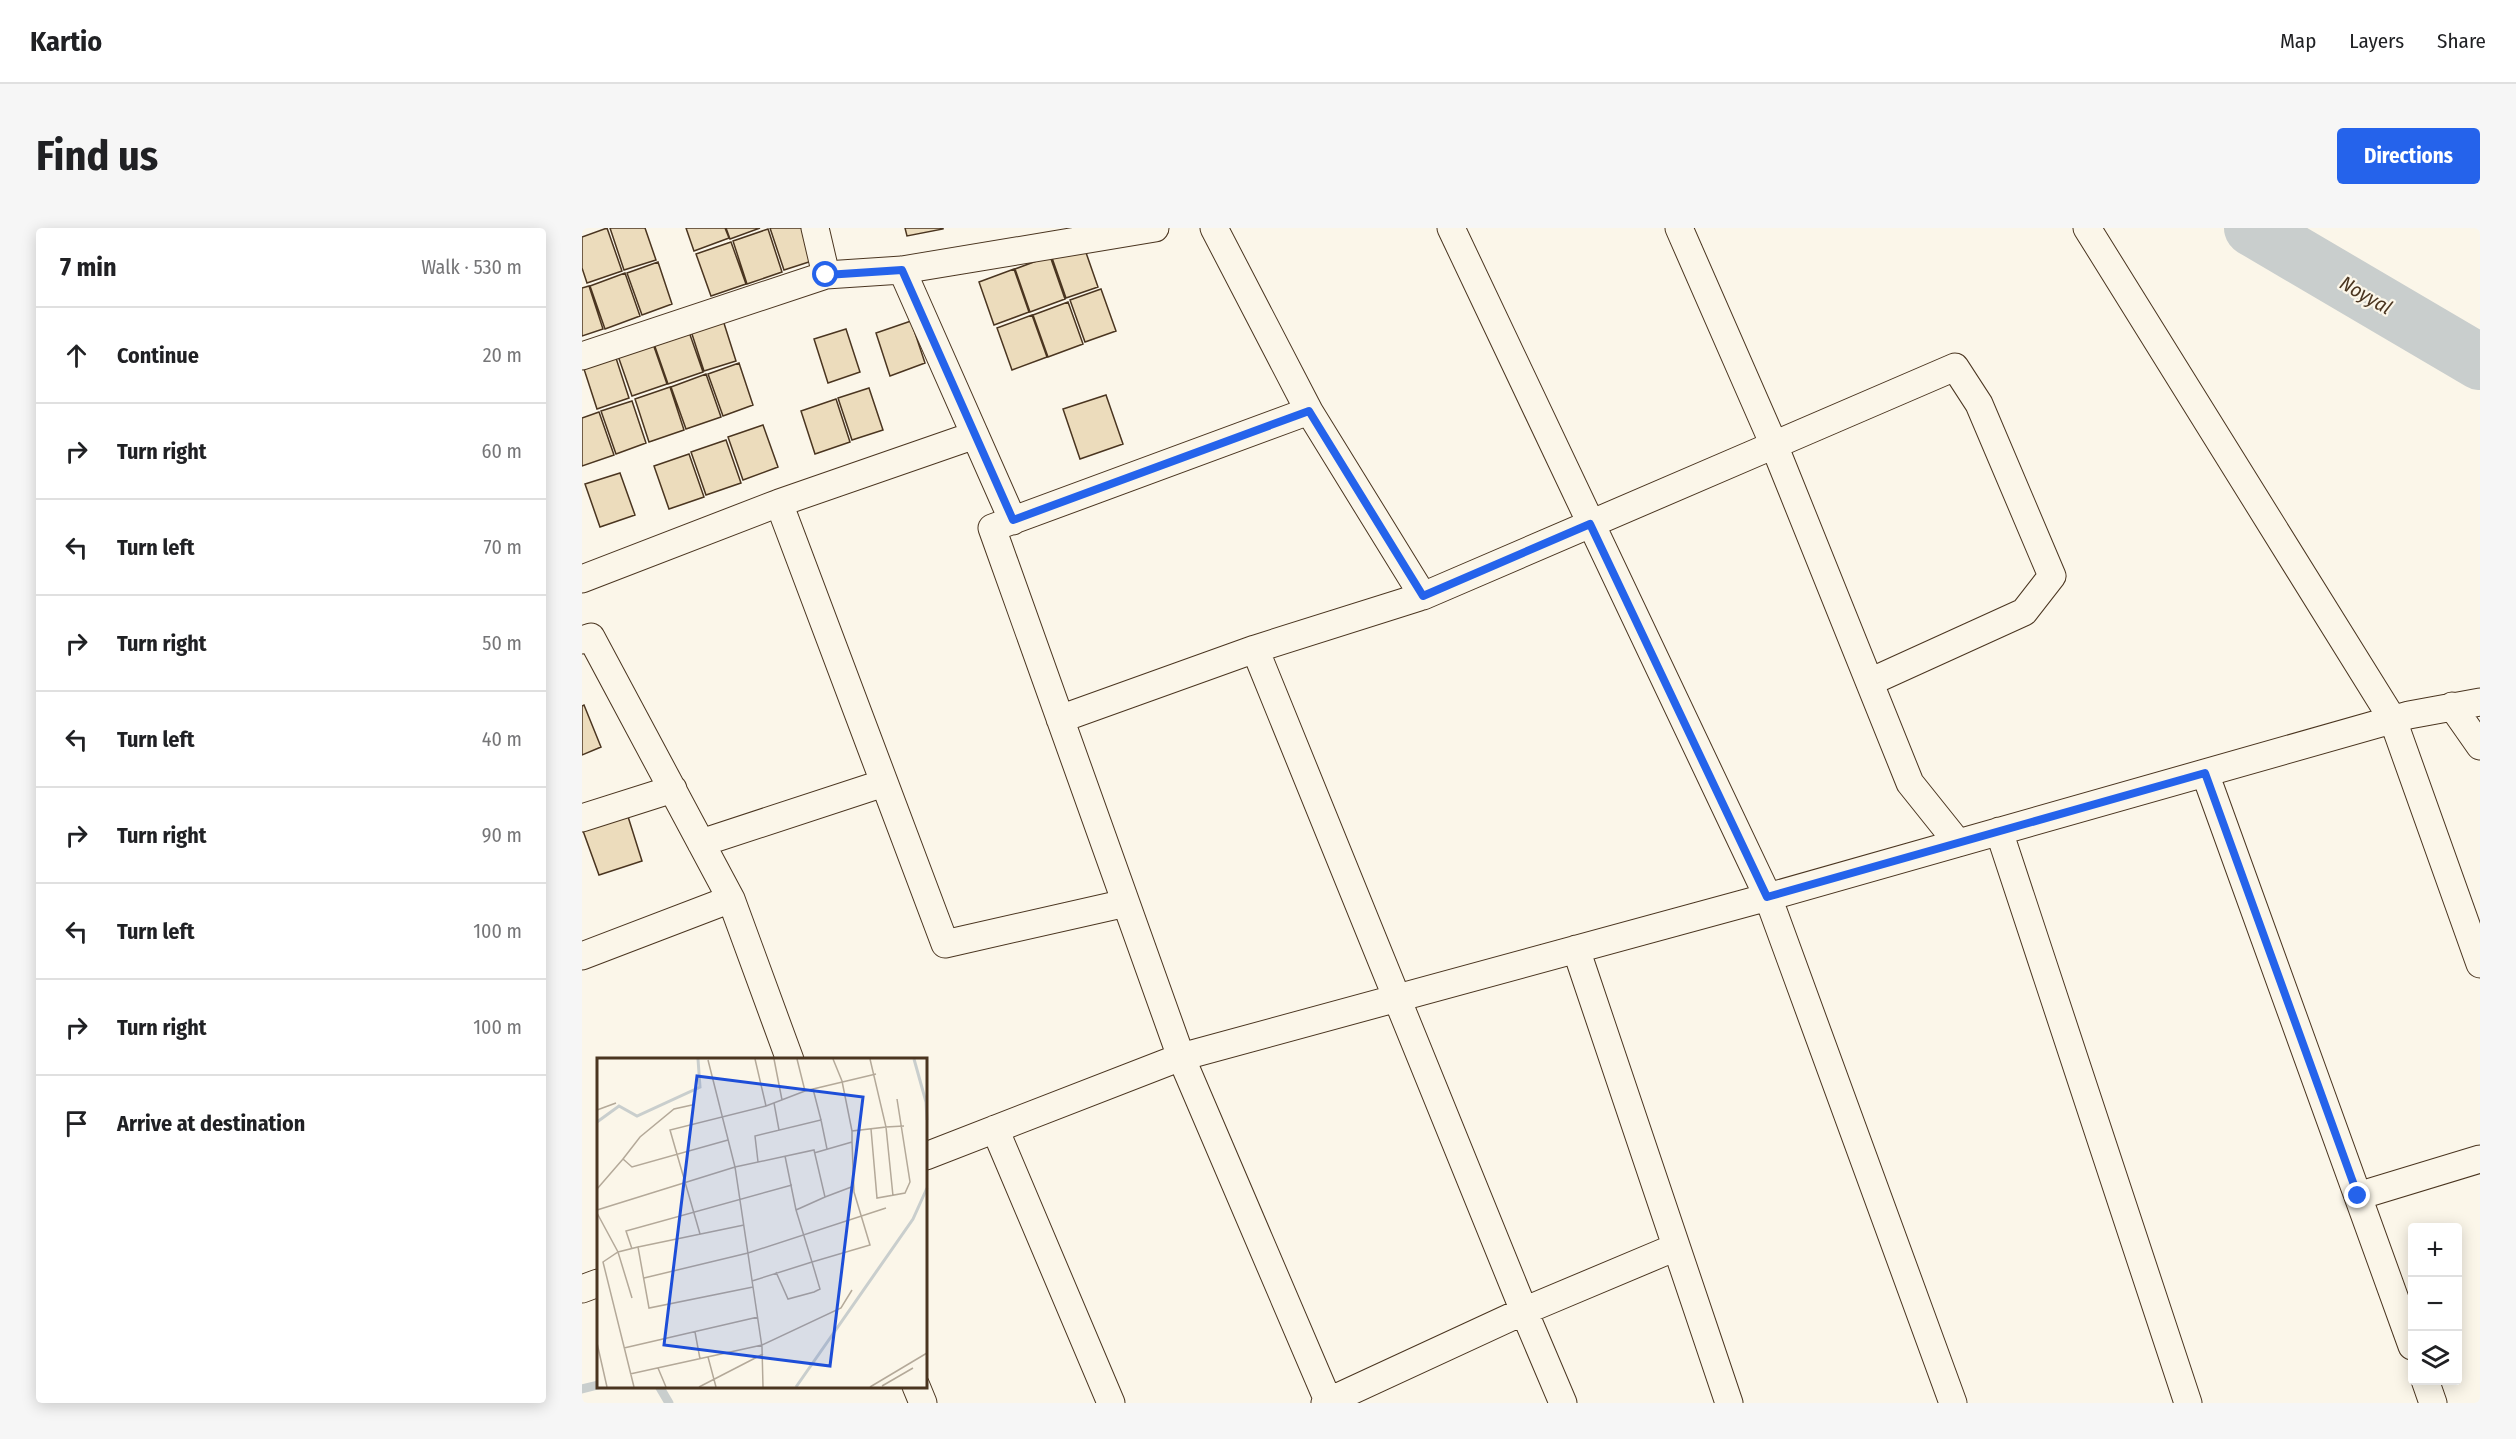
<!DOCTYPE html>
<meta charset="utf-8">
<style>
:root{--surface:#fff;--page:#f6f6f6;--text:#202124;--muted:#757577;--line:#e0e0e0;--accent:#2563eb}
body{margin:0;font-family:"Fira Sans Condensed",sans-serif;background:var(--page);color:var(--text)}
.controls{position:absolute;right:18px;bottom:18px;display:grid;overflow:hidden;border-radius:6px;box-shadow:0 3px 15px #0003}
.controls button{width:54px;height:54px;display:grid;place-items:center;padding:0;border:0;border-bottom:2px solid var(--line);background:var(--surface);color:var(--text);font:30px sans-serif}
.stop{position:absolute;width:18px;height:18px;margin:-14px;border:4px solid #2563eb;border-radius:50%;background:#fff}
.stop.end{background:#2563eb;border-color:#fff;box-shadow:0 2px 6px #0008}
.list{margin:0;padding:0;list-style:none}
h2{display:flex;justify-content:space-between;align-items:center;height:78px;margin:0;padding:0 24px;font-size:26px}
h2 small{font-size:20px;font-weight:400;color:var(--muted)}
.list li{display:grid;grid-template-columns:39px 1fr auto;gap:18px;align-items:center;box-sizing:border-box;height:96px;padding:0 24px;border-top:2px solid var(--line)}
.list b{display:block;font-size:22px;white-space:nowrap}
.list em{font-size:20px;font-style:normal;color:var(--muted)}
.icon{flex:none;width:33px;height:33px;fill:none;stroke:currentColor;stroke-width:2;stroke-linecap:round;stroke-linejoin:round}
.map{position:relative;flex:none;width:1898px;height:1175px;overflow:hidden;border-radius:6px}
header{display:flex;align-items:center;gap:36px;box-sizing:border-box;height:84px;padding:0 30px;background:var(--surface);border-bottom:2px solid var(--line)}
header strong{font-size:28px}
nav{display:flex;gap:33px;margin-inline-start:auto;font-size:21px}
.intro{display:flex;align-items:center;justify-content:space-between;box-sizing:border-box;height:144px;padding:0 36px}
h1{margin:0;font-size:42px}
.button{padding:15px 27px;border-radius:6px;background:var(--accent);color:#fff;font-size:21px;font-weight:700}
main{display:flex;gap:36px;padding:0 36px}
aside{flex:1;background:var(--surface);border-radius:6px;box-shadow:0 3px 15px #0003}
.map>svg:first-child{display:block}
.lines{fill:none;stroke-linecap:round;stroke-linejoin:round}
.stream{stroke:#c9cecd;stroke-width:9}
.river{stroke:#c9cecd;stroke-width:56}
.building{fill:#ecdcbc;stroke:#4a3520;stroke-width:1.5}
.street-casing{stroke:#4a3520;stroke-width:29}
.street{stroke:#fbf6e9;stroke-width:27}
.route{stroke:#2563eb;stroke-width:8}
.labels{text-anchor:middle;dominant-baseline:central;stroke-width:4.5;stroke-linejoin:round;paint-order:stroke}
.water-label{font-size:20px;font-style:italic;fill:#4a3520;stroke:#fbf6e9}
.inset-river{fill:none;stroke:#c9cecd;stroke-width:3}
.inset-road{fill:none;stroke:#b4a999;stroke-width:1.5}
.view{fill:#1d4ed8;fill-opacity:0.15;stroke:#1d4ed8;stroke-width:3}
.inset-edge{fill:none;stroke:#4a3520;stroke-width:3}
</style>
<header>
<strong>Kartio</strong>
<nav><a>Map</a><a>Layers</a><a>Share</a></nav>
</header>
<div class="intro"><h1>Find us</h1><a class="button">Directions</a></div>
<main>
<aside>
<h2>7 min<small>Walk · 530 m</small></h2>
<ul class="list">
<li><svg class="icon" aria-label="ahead" viewBox="0 0 24 24"><path d="M12 20V5M6 11l6-6 6 6"/></svg><div><b>Continue</b></div><em>20 m</em></li>
<li><svg class="icon" aria-label="right" viewBox="0 0 24 24"><path d="M7 20v-9h11M14 6l5 5-5 5"/></svg><div><b>Turn right</b></div><em>60 m</em></li>
<li><svg class="icon" aria-label="left" viewBox="0 0 24 24"><path d="M17 20v-9H6M10 6l-5 5 5 5"/></svg><div><b>Turn left</b></div><em>70 m</em></li>
<li><svg class="icon" aria-label="right" viewBox="0 0 24 24"><path d="M7 20v-9h11M14 6l5 5-5 5"/></svg><div><b>Turn right</b></div><em>50 m</em></li>
<li><svg class="icon" aria-label="left" viewBox="0 0 24 24"><path d="M17 20v-9H6M10 6l-5 5 5 5"/></svg><div><b>Turn left</b></div><em>40 m</em></li>
<li><svg class="icon" aria-label="right" viewBox="0 0 24 24"><path d="M7 20v-9h11M14 6l5 5-5 5"/></svg><div><b>Turn right</b></div><em>90 m</em></li>
<li><svg class="icon" aria-label="left" viewBox="0 0 24 24"><path d="M17 20v-9H6M10 6l-5 5 5 5"/></svg><div><b>Turn left</b></div><em>100 m</em></li>
<li><svg class="icon" aria-label="right" viewBox="0 0 24 24"><path d="M7 20v-9h11M14 6l5 5-5 5"/></svg><div><b>Turn right</b></div><em>100 m</em></li>
<li><svg class="icon" aria-label="arrive" viewBox="0 0 24 24"><path d="M6 21V4h12l-3 4 3 4H6"/></svg><div><b>Arrive at destination</b></div></li>
</ul>
</aside>
<div class="map">
<svg width="1898" height="1175" viewBox="0 0 1898 1175">
<rect width="100%" height="100%" fill="#fbf6e9"/>
<g class="lines">
<path class="stream" d="M77,1158L87,1175
M0,1161L16,1157"/>
<path class="river" d="M1670,0L1898,134"/>
</g>
<path class="building" d="M25,0L40,43L5,55L0,40V9Z
M28,0H63L74,32L42,42Z
M104,0H143L147,10L112,23Z
M144,0H178L148,11Z
M188,0H222L233,32L202,42Z
M323,0H361V1L325,8Z
M186,1L200,44L165,56L151,13Z
M149,14L164,56L129,68L114,26Z
M501,16L516,59L484,70L469,27Z
M468,28L483,71L448,84L433,41Z
M76,34L90,76L60,87L45,45Z
M432,41L447,84L412,97L397,54Z
M43,45L58,88L23,101L8,58Z
M7,58L21,101L0,108V60Z
M519,61L534,103L503,114L488,72Z
M486,74L501,116L466,129L451,87Z
M450,87L465,129L430,142L415,100Z
M140,89L154,133L122,143L108,100Z
M329,93L343,135L308,148L294,105Z
M106,101L121,144L86,156L71,113Z
M264,101L278,144L246,155L232,111Z
M70,113L85,156L50,168L35,125Z
M33,127L47,170L15,181L1,138Z
M157,135L171,177L141,188L126,146Z
M124,146L139,189L104,201L89,159Z
M88,159L102,202L67,214L53,171Z
M287,160L301,202L270,212L256,170Z
M524,167L541,216L498,231L481,181Z
M254,171L268,214L233,226L219,183Z
M50,173L64,215L34,226L19,183Z
M17,184L32,227L0,238V190Z
M181,197L196,239L161,252L146,209Z
M144,212L159,255L124,267L109,224Z
M107,226L122,269L87,281L72,238Z
M38,245L53,287L18,299L3,256Z
M2,477L19,519L0,527V478Z
M43,579L60,633L17,647L0,600Z"/>
<g class="lines">
<g class="street-casing">
<path id="street" d="M233,0L244,47L320,42L573,0
M632,0L727,183
M869,0L1186,669L1371,1175
M1097,0L1192,217L1373,139L1397,176L1470,348L1442,384L1288,454
M1505,0L1811,492L1898,736
M320,42L431,293
M0,128L244,47
M197,275L393,207
M0,351L197,275L363,716L544,675
M0,412L9,409L149,671L208,832
M673,421L942,1083L981,1175
M1870,478L1898,518
M478,491L673,421L841,368
M1623,545L1830,1118
M0,590L91,561
M1417,603L1606,1175
M119,615L302,555
M994,721L1147,1175
M0,728L149,671
M413,901L529,1175
M344,928L599,829L1186,669L1827,487L1898,474
M1776,968L1898,931
M0,1061L16,1055
M1843,1152L1851,1175
M334,1158L341,1175
M743,1175L942,1083L1094,1019
M747,1175L599,829L410,300L727,183L841,368L1192,217L1328,555L1376,615"/>
</g>
<use href="#street" class="street"/>
</g>
<g class="lines">
<path class="route" d="M244,47L320,42L431,292L727,183L841,368L1008,296L1185,669L1623,545L1776,968"/>
</g>
<g class="labels">
<g class="water-label">
<text transform="translate(1784 67) rotate(30)">Noyyal</text>
</g>
</g>
<g transform="translate(15 830)">
<rect width="330" height="330" fill="#fbf6e9"/>
<path class="inset-river" d="M317,1L329,44L330,62M0,64L22,48L40,58L103,29L101,1M199,329L316,161L330,130"/>
<path class="inset-road" d="M158,1L169,48M177,1L185,42M236,1L245,23L255,73M111,2L138,109L165,289L166,329M216,31L279,16M177,45L182,72M95,47L77,51L43,79L26,101L35,109L131,82M0,52L19,45M224,62L230,91M274,71L280,140L308,135L313,124L300,41M217,95L255,84M188,98L199,152M161,104L158,78L224,62L216,31L208,33M0,131L26,101M296,138L289,69L307,68M228,139L257,128M0,152L138,109L217,92L228,139L199,152L215,204L155,223M0,155L21,194L35,240M103,176L73,72L169,48L208,33L200,1M41,189L147,167M35,191L29,173L195,127M179,214L191,241L217,234L223,231L215,204L273,187L257,134L255,84V73L289,69L273,1M47,220L151,195L289,150M98,274L103,301M0,285L10,329M27,290L161,259M111,299L119,329M61,310L69,329M33,316L165,287L244,250L255,232M285,328L316,310M37,329L6,204L21,194L41,189L52,250L156,229M102,329L166,296M273,329L330,295"/>
<path class="view" d="M100,18L266,39L233,308L67,287Z"/>
<rect width="330" height="330" class="inset-edge"/>
</g>
</svg>
<div class="controls">
<button>+</button>
<button>−</button>
<button><svg class="icon" aria-label="layers" viewBox="0 0 24 24"><path d="M12 4l9 5-9 5-9-5zM3 14l9 5 9-5"/></svg></button>
</div>
<div class="stop" style="left:244px;top:47px"></div>
<div class="stop end" style="left:1776px;top:968px"></div>
</div>
</main>
